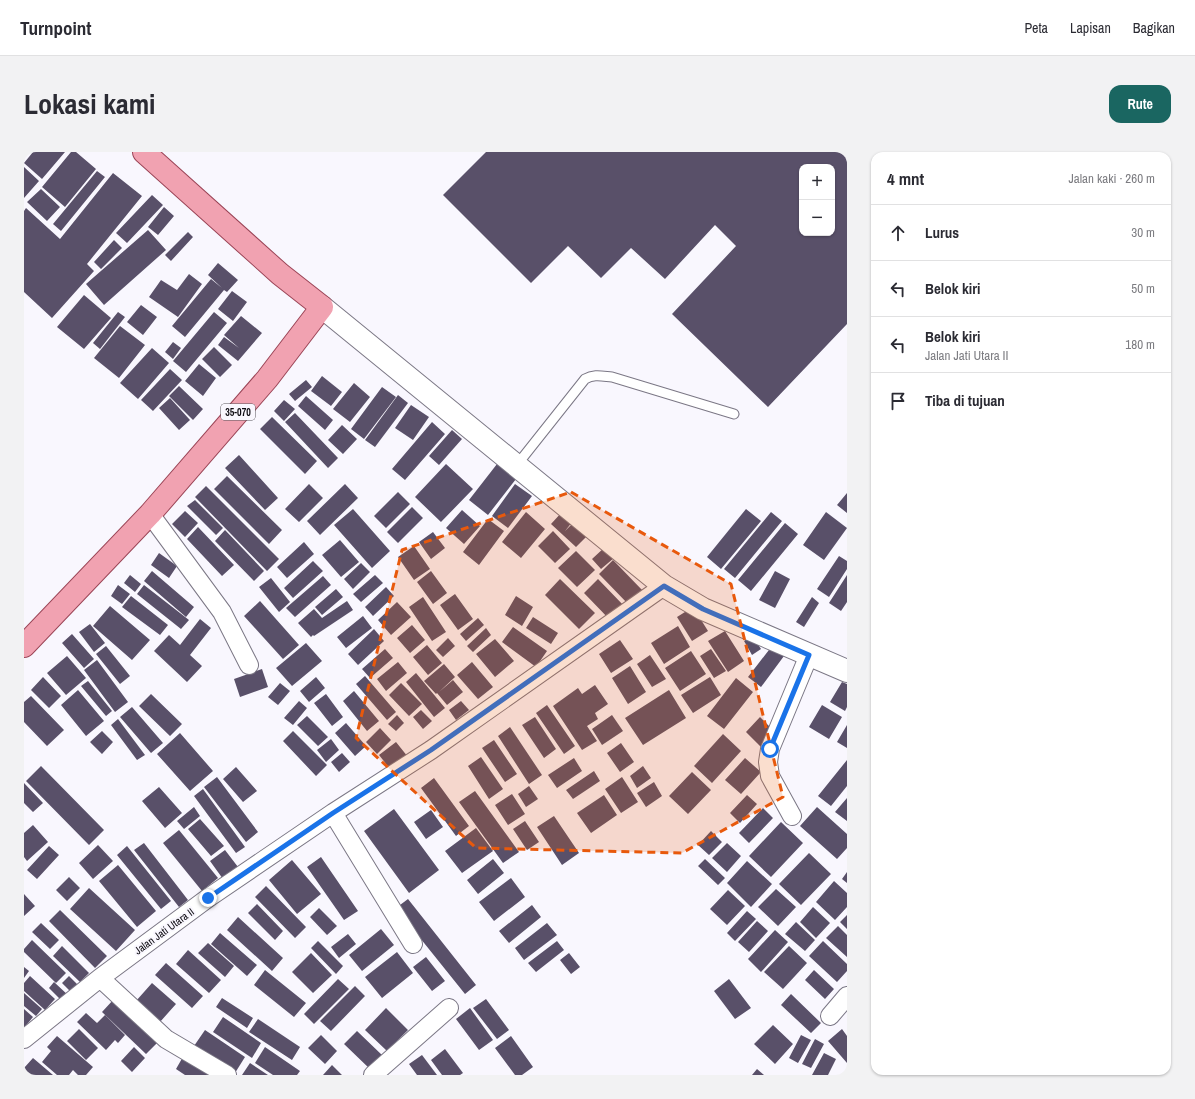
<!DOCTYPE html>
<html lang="id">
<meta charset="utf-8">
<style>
:root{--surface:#fff;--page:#f2f2f3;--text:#2b2b33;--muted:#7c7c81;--line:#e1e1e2;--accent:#1a6661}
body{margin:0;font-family:"Archivo Narrow",sans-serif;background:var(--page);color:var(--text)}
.controls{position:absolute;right:12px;top:12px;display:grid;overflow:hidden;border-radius:8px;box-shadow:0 1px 3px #0004}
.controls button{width:36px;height:36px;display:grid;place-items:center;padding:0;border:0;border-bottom:1px solid var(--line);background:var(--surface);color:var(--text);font:20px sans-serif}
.stop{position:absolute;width:12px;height:12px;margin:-9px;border:3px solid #1a73e8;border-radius:50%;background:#fff}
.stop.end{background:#1a73e8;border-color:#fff;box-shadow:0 1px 4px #0008}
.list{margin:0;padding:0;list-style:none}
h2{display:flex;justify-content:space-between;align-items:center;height:52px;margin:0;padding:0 16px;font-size:17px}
h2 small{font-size:13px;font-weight:400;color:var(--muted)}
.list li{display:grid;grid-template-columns:26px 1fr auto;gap:12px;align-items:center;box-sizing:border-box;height:56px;padding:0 16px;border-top:1px solid var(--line)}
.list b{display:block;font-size:15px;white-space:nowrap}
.list p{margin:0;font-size:13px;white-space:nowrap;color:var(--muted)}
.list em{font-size:13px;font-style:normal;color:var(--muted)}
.icon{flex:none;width:22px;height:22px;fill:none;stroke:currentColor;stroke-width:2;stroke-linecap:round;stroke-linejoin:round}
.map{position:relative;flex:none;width:823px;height:923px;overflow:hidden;border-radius:12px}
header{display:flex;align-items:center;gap:24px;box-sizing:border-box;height:56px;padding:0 20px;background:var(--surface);border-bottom:1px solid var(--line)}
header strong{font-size:19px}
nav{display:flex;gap:22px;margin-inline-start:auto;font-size:14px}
.intro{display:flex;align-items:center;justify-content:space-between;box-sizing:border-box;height:96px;padding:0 24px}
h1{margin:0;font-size:28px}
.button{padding:10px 18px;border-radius:12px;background:var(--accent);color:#fff;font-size:14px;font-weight:700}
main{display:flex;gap:24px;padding:0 24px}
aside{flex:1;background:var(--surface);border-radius:12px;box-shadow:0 1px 3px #0004}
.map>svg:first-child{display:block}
.building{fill:#595069;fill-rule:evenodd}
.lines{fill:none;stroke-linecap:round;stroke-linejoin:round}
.service-casing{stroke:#7b7785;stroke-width:11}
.minor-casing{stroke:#7b7785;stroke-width:20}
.secondary-casing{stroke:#7b7785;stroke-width:24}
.primary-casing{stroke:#9b4557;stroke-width:24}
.service{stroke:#fff;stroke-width:9}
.minor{stroke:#fff;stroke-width:18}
.secondary{stroke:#fff;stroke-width:22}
.primary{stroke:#f1a2b1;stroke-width:22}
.route{stroke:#1a73e8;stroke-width:5}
.marked{fill:#e8590c;fill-opacity:0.2;stroke:#e8590c;stroke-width:3;stroke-dasharray:8 5;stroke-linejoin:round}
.labels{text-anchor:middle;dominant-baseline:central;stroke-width:4;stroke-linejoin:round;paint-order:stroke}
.shield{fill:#f9f7fe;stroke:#545258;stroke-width:1}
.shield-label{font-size:10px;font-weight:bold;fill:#0d0b11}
.street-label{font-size:11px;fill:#0d0b11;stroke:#f9f7fe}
</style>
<header>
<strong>Turnpoint</strong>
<nav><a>Peta</a><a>Lapisan</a><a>Bagikan</a></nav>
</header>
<div class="intro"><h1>Lokasi kami</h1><a class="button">Rute</a></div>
<main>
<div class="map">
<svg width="823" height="923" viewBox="0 0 823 923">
<rect width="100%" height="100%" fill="#f9f7fe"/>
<path class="building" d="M9,0H41L18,27L0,11Z
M47,0H52L72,17L41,55L18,35Z
M462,0H823V172L744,255L648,162L712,94L691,73L641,127L607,96L577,126L544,94L507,131L419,43ZM778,15H808V81H778Z
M0,15L15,29L0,46Z
M73,19L81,25L37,79L29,72Z
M89,21L118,44L63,112L70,119L28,166L0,140V59L2,56L36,87Z
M17,37L36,55L23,69L3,50Z
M128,43L139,53L103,91L92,81Z
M140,55L150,64L134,83L124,75Z
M124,78L142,98L80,153L62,132Z
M164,80L169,85L147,109L141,103Z
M90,88L98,96L77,117L70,110Z
M194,111L214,128L203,140L200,138L161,185L148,174L187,127L198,136L184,123Z
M165,122L178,132L154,165L125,145L137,128L153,138Z
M208,139L223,150L209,169L194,157Z
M60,143L87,166L60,197L33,175Z
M117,153L133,165L119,183L103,170Z
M94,160L101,165L76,197L69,191Z
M190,160L203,171L162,220L149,209Z
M217,164L238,181L214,209L194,193L200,185L215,196L200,183Z
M96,174L121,193L95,226L70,206Z
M149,190L157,196L149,207L141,200Z
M190,195L208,213L196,225L178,207Z
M128,196L145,211L114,247L96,231Z
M175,212L192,226L179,244L161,229Z
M146,217L158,228L129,259L117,248Z
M298,224L318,240L307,254L287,239Z
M282,228L288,235L271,249L265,242Z
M330,231L346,245L326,270L309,257Z
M155,234L179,257L169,268L145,244Z
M358,235L372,245L340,287L327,277Z
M374,243L384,251L351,295L341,288Z
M282,244L309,268L301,278L274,254Z
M146,246L166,268L155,278L135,256Z
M260,248L271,257L260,269L250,259Z
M387,253L405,265L389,288L371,276Z
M271,261L314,306L304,316L261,270Z
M248,265L293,309L281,322L236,277Z
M408,270L421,282L381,328L368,317Z
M318,273L333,287L319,302L304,288Z
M428,278L438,287L415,313L405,304Z
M215,303L254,346L241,358L201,316Z
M422,312L449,337L417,370L391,345Z
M473,312L492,327L464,363L445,348Z
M203,324L258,378L245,392L190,337Z
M285,332L299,346L275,370L261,357Z
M321,332L334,346L296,383L283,369Z
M491,332L508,344L484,376L468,364Z
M182,334L255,407L243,419L171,345Z
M374,340L386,352L362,376L350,364Z
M823,341V361L813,353Z
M171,348L199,376L192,383L163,354Z
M388,355L399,366L374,391L363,380Z
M329,357L366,399L348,416L310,373Z
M722,357L737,369L697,417L683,405Z
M438,358L456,374L440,392L422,376Z
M161,359L174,371L161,385L148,372Z
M502,360L521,377L497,406L478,390Z
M538,360L549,369L541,379L551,369L565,382L552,395L527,372Z
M747,360L758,369L711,426L700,417Z
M802,360L823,376L800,408L779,393Z
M464,367L480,379L455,413L439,400Z
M761,371L774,382L727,439L714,428Z
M174,375L210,413L198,424L163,387Z
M201,378L240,419L230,429L191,389Z
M529,379L546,397L531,411L514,394Z
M409,380L421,396L407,407L395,390Z
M316,388L335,410L317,425L298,403Z
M280,390L290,402L263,426L253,415Z
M390,394L406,417L390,428L374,405Z
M581,395L590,406L577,417L568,407Z
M552,399L571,418L553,435L534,416Z
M135,401L153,414L145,426L127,413Z
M815,404L823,409V417L805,445L793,437Z
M589,408L620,440L606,454L575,422Z
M289,409L299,419L269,446L260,436Z
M337,411L346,420L329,437L320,427Z
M128,419L170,455L162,465L120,429Z
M407,419L423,441L409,452L393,430Z
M751,419L766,427L751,456L735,448Z
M106,423L117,432L111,440L100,431Z
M351,423L359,431L337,450L329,442Z
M823,423V450L817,459L805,451Z
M299,424L307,433L271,465L262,456Z
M247,426L266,450L255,460L235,435Z
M536,427L571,461L555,477L521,443Z
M574,427L602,456L588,470L560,441Z
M94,433L106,442L98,452L87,444Z
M120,433L165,468L157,477L113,442Z
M362,435L370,444L349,464L341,455Z
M312,437L319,445L298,463L291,455Z
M431,442L449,467L434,478L416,453Z
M107,444L144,473L136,483L98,455Z
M492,444L509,455L498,474L481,463Z
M399,445L422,480L408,489L385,455Z
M788,445L795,451L780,475L772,470Z
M236,449L275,493L259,507L220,464Z
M323,449L329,458L290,484L289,483L287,485L274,471L290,457L298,466Z
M373,450L387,465L367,483L354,468Z
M86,454L126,488L108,508L69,474Z
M669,455L684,479L668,489L653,465Z
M339,464L348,476L322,496L313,485Z
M509,465L534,481L527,492L502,476Z
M454,466L460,473L442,489L436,482Z
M176,467L187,476L166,503L178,514L163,530L130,499L145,483L156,493Z
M66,472L81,491L70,500L55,480Z
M388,473L401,488L386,501L373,486Z
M654,474L666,495L640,512L627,491Z
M489,475L523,499L512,515L478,490Z
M462,476L467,483L449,500L443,494Z
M350,477L360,489L334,513L324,502Z
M701,479L720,509L704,520L684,489Z
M48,482L70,507L60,516L38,491Z
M728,483L737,497L728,503L720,489Z
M424,486L431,494L419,505L412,498Z
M471,487L490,509L471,525L452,502Z
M596,488L609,507L587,521L575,502Z
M282,491L298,509L268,534L252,516Z
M403,493L418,511L404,523L389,505Z
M82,494L106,524L96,532L72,502Z
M748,494L760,504L737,535L724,525Z
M361,497L369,506L346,526L338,517Z
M687,497L702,519L690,526L676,504Z
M667,499L682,522L656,539L641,516Z
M626,503L642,527L628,535L613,512Z
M43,504L62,526L42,543L23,521Z
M73,508L104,550L91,560L60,518Z
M374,510L383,521L362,539L353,527Z
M448,510L469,535L454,547L433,523Z
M420,512L431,525L415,540L429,528L439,540L423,553L413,541L412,542L400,529Z
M606,514L622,540L604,552L588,526Z
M238,517L244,535L216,545L210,527Z
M392,521L421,556L410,565L382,530Z
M341,524L372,560L363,568L332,532Z
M19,525L37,544L25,556L7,538Z
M292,525L301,536L285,550L276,539Z
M686,525L697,543L669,561L657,543Z
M712,526L729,540L700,577L683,564Z
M64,529L88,559L82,564L57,534Z
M818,530L823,532V555L821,559L806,550Z
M256,531L266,539L254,553L244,545Z
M377,531L398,552L385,564L365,543Z
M571,533L584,552L571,561L574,567L563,574L573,589L558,598L529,554L554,536L558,542Z
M54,538L80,569L62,584L37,553Z
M645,538L662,566L619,593L601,566Z
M330,539L355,569L343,579L319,549Z
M127,542L158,572L146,584L115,554Z
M302,542L319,565L308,574L290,551Z
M7,544L40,578L23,594L0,570V550Z
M275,549L283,556L269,573L260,566Z
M437,549L445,558L432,568L425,558Z
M523,553L551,594L540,602L512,561Z
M798,553L818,565L805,587L785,575Z
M108,555L139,591L127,601L96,565Z
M397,558L408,569L399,577L389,565Z
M373,563L380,571L372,579L364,572Z
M588,563L599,579L578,593L568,577Z
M283,564L304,585L294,594L273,573Z
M511,565L532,597L520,606L498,573Z
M736,565L751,580L737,595L722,580Z
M94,567L121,603L113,608L87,573Z
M322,571L342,594L331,604L311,581Z
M823,573V596L813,590Z
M486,575L518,623L505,632L474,584Z
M356,576L367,588L353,602L342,590Z
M78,579L89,590L78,602L66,590Z
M269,579L303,613L292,624L259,589Z
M156,581L189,619L166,639L133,602Z
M699,582L717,599L688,631L670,614Z
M307,587L315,598L302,610L293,598Z
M470,588L493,622L481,630L458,596Z
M372,590L384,605L367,618L355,603Z
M597,591L610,610L596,620L583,601Z
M318,601L326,610L315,620L307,610Z
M457,605L479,637L465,647L444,614Z
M550,606L558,619L533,636L524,623Z
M721,606L737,620L717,642L701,628Z
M823,608V634L807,654L794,644Z
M17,614L80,678L65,693L2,629Z
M619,614L627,626L613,636L606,624Z
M212,615L233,639L219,650L199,627Z
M570,619L576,629L549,647L542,638Z
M668,620L687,638L664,662L645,644Z
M193,625L234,680L222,690L180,635Z
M598,625L614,650L597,661L581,637Z
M410,626L445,674L432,684L397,636Z
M630,630L638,644L622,655L613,641Z
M0,631L19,651L9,660L0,651Z
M505,634L514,647L502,655L494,642Z
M135,635L158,661L141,676L118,649Z
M179,637L221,695L212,701L170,644Z
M451,639L495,700L479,711L435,650Z
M488,642L501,662L484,673L471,653Z
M580,643L593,663L567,681L553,661Z
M723,643L733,652L716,671L706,661Z
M823,646V669L811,660Z
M170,655L176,664L160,677L153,669Z
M793,655L823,682V696L813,707L776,674Z
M739,656L749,666L725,691L715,681Z
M370,657L415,718L385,741L340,679Z
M407,658L419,675L402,687L390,670Z
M530,664L555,701L538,713L513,675Z
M176,667L200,694L187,704L164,677Z
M501,669L515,690L503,698L489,677Z
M757,670L779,691L747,725L725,704Z
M9,673L24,690L3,709L0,705V681Z
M452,676L469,699L438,721L421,699Z
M155,678L194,726L178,739L139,691Z
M687,679L698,690L685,703L674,693Z
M120,691L164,748L155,755L110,698Z
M703,691L717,704L703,720L688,706Z
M74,693L89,709L69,727L55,711Z
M25,694L35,703L13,727L3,718Z
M103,694L147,749L137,757L93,703Z
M201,698L214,715L199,727L186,709Z
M785,701L807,722L777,753L755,732Z
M297,705L334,759L320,768L283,715Z
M469,707L480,721L454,742L443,728Z
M681,707L701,726L694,733L674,714Z
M268,708L297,742L273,762L245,728Z
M723,709L748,732L727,755L703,731Z
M94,713L132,759L113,775L75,729Z
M823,720V731L818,727Z
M45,725L56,736L43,749L32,738Z
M487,726L501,745L470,769L455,750Z
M810,729L823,741V755L811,768L792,750Z
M242,734L282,775L271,786L231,745Z
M65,736L111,778L92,799L46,757Z
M752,737L772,755L754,774L734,755Z
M704,738L721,754L703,773L686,757Z
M0,742L11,754L0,764Z
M384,747L452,833L441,842L372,756Z
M233,752L259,779L251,788L224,761Z
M508,753L517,765L485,791L475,779Z
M789,755L806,771L792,786L776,770Z
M295,756L313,774L303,783L286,765Z
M36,758L83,804L71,816L25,769Z
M723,759L732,767L711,789L703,781Z
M823,763V777L816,770Z
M214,765L259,806L248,819L203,778Z
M733,769L744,779L725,800L714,790Z
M772,770L791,788L781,799L761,782Z
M17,771L35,788L26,797L8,780Z
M523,771L533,783L500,808L491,796Z
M814,774L823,783V805L802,786Z
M357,777L370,793L338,819L325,803Z
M751,778L764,790L737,820L724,807Z
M196,781L233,813L223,824L187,792Z
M324,782L332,792L315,806L307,795Z
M8,788L42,821L32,831L0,800V797Z
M294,789L319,814L312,822L287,796Z
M533,789L540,798L512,820L504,811Z
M799,789L823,812V819L813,830L785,804Z
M184,791L210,814L201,825L174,801Z
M38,794L65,821L56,830L29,804Z
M765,794L783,811L759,837L740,820Z
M164,798L197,828L185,841L152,812Z
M373,800L389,821L358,846L341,825Z
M287,801L308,823L289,841L268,820Z
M545,801L556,815L547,822L536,808Z
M402,805L421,829L408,839L389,815Z
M142,811L179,844L168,856L131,823Z
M0,815L5,819L0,826Z
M241,818L282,851L270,865L230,833Z
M790,818L810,837L801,847L781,828Z
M6,824L31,847L21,858L0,839V831Z
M45,824L55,834L48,841L38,831Z
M314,827L325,837L290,872L280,862Z
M705,827L727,856L711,867L690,839Z
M30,830L45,844L39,850L25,836Z
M128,831L152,852L136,870L112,849Z
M331,834L341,844L307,879L296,869Z
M0,841L18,857L12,864L0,854Z
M767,842L797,871L787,881L757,853Z
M198,846L229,866L223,876L192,855Z
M90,847L134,890L122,902L78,860Z
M462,847L485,878L473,887L449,856Z
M362,856L384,878L363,899L341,878Z
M446,856L469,888L455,898L432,867Z
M0,857L9,865L0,876Z
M62,861L73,871L81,863L101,883L94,891L91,888L82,898L53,870Z
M199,865L237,891L228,906L189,880Z
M234,867L276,895L268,908L225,880Z
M749,873L769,892L751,912L730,892Z
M55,877L74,896L62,908L43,889Z
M818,877L823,884V911L804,889Z
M181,878L221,905L211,921L170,894Z
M333,879L359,904L347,918L320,892Z
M297,883L313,899L301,912L284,896Z
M777,883L787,888L774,911L765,906Z
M33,884L69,915L62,923H54L49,918L45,923H33L18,910L27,899L23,895Z
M487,884L509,915L498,923H491L471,896Z
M791,887L800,892L787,916L778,912Z
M110,895L121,906L108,920L97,909Z
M241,895L276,919L273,923H249L231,911Z
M421,897L439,921L436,923H418L407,908Z
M800,901L812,907L804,923H788Z
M160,903L190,923H161L152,917Z
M398,903L413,923H393L385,912Z
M9,906L29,923H2L0,921V916Z
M226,911L244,923H218Z
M308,913L318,923H299Z
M733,917L740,923H728Z"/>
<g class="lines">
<g class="service-casing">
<path id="service" d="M492,314L561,227C570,222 577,224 588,225L710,262"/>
</g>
<g class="minor-casing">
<path id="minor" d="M126,362L198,460L225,513
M309,661L389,792
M768,664L746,624L744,610L746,597L785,503
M76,826L142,887L203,923
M806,864L823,844
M0,887L76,826L184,746L309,661L407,598L640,434
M349,923L425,856"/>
</g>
<g class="secondary-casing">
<path id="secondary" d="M298,155L640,434L679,457L823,519"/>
</g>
<g class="primary-casing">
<path id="primary" d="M0,494L126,362L243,227L298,155L256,122L120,0"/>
</g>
<use href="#service" class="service"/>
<use href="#minor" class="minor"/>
<use href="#secondary" class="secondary"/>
<use href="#primary" class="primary"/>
</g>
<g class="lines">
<path class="route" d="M184,746L309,661L407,598L640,434L679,457L785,503L746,597"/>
</g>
<path class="marked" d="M547,340L707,432L759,645L658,701L452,696L332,586L378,398Z"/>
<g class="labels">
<rect class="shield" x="197" y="252" width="34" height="16" rx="3"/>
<g class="shield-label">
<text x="214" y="260">35-070</text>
</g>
<g class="street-label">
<text transform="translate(140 779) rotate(-36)">Jalan Jati Utara II</text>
</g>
</g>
</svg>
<div class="controls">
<button>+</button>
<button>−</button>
</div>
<div class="stop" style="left:746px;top:597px"></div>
<div class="stop end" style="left:184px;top:746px"></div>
</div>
<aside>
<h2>4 mnt<small>Jalan kaki · 260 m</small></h2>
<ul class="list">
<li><svg class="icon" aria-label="ahead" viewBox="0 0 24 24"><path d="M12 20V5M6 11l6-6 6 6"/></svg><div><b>Lurus</b></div><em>30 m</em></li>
<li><svg class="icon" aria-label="left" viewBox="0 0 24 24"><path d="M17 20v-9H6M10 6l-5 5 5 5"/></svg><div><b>Belok kiri</b></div><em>50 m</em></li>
<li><svg class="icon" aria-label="left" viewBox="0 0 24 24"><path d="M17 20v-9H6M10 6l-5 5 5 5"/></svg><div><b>Belok kiri</b><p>Jalan Jati Utara II</p></div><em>180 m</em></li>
<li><svg class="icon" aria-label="arrive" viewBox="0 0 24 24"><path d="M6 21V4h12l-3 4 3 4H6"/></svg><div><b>Tiba di tujuan</b></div></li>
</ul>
</aside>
</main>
